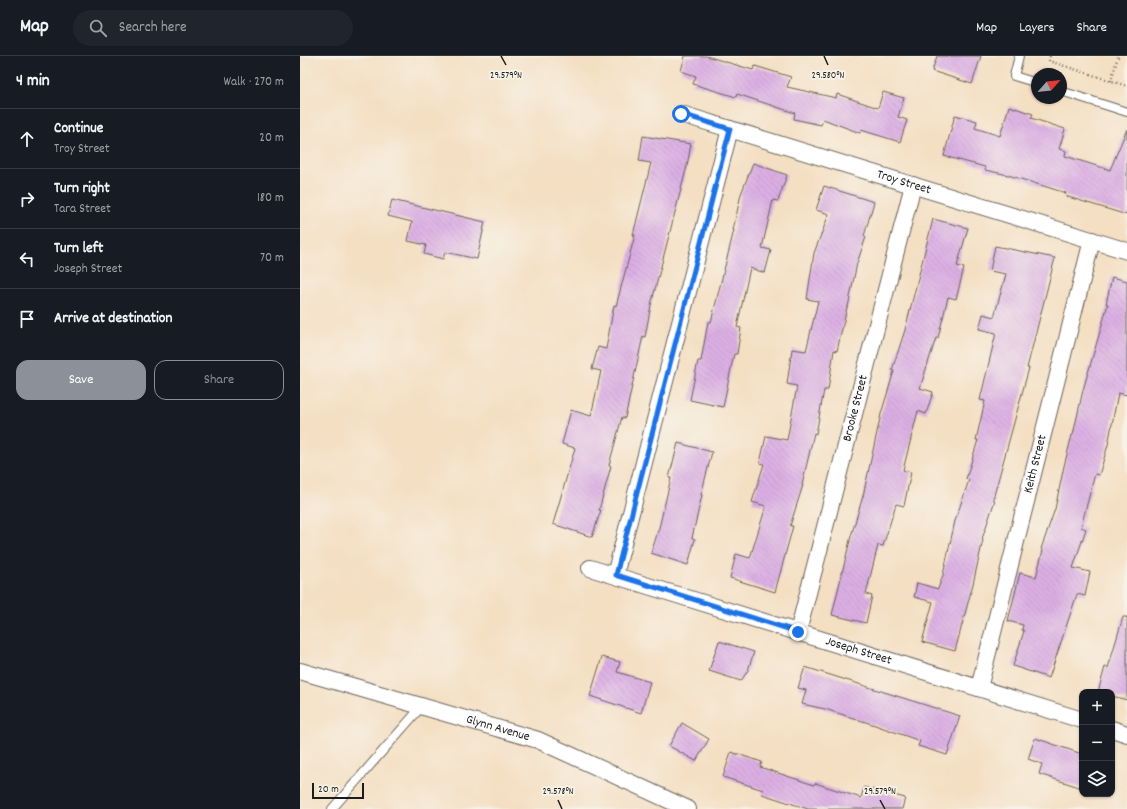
<!DOCTYPE html>
<meta charset="utf-8">
<style>
:root{--surface:#171b24;--page:#20242c;--text:#f1f3f6;--muted:#9ea1a6;--line:#363941;--accent:#8c9099}
body{margin:0;font-family:Dekko,sans-serif;background:var(--page);color:var(--text)}
.controls{position:absolute;right:12px;bottom:12px;display:grid;overflow:hidden;border-radius:8px;box-shadow:0 1px 3px #0004}
.controls button{width:36px;height:36px;display:grid;place-items:center;padding:0;border:0;border-bottom:1px solid var(--line);background:var(--surface);color:var(--text);font:20px sans-serif}
.compass{position:absolute;left:731px;top:12px;width:36px;height:36px;border-radius:50%;background:var(--surface);box-shadow:0 1px 3px #0004;rotate:63deg}
.scale{position:absolute;left:12px;bottom:10px;width:52px;box-sizing:border-box;padding-left:4px;border:2px solid #1c1c1c;border-top:0;font-size:11px;line-height:14px;white-space:nowrap;color:#1c1c1c;-webkit-text-stroke:3px #f7f3e8;paint-order:stroke}
.stop{position:absolute;width:12px;height:12px;margin:-9px;border:3px solid #1a73e8;border-radius:50%;background:#fff}
.stop.end{background:#1a73e8;border-color:#fff;box-shadow:0 1px 4px #0008}
.list{margin:0;padding:0;list-style:none}
h2{display:flex;justify-content:space-between;align-items:center;height:52px;margin:0;padding:0 16px;font-size:17px}
h2 small{font-size:13px;font-weight:400;color:var(--muted)}
.list li{display:grid;grid-template-columns:26px 1fr auto;gap:12px;align-items:center;box-sizing:border-box;height:60px;padding:0 16px;border-top:1px solid var(--line)}
.list b{display:block;font-size:15px;white-space:nowrap}
.list p{margin:0;font-size:13px;white-space:nowrap;color:var(--muted)}
.list em{font-size:13px;font-style:normal;color:var(--muted)}
.actions{display:flex;gap:8px;padding:12px 16px}
.actions a{flex:1;padding:9px 0;border:1px solid var(--accent);border-radius:12px;text-align:center;font-size:14px;color:var(--accent)}
.actions .main{background:var(--accent);color:#fff}
.icon{flex:none;width:22px;height:22px;fill:none;stroke:currentColor;stroke-width:2;stroke-linecap:round;stroke-linejoin:round}
.map{position:relative;flex:none;width:827px;height:753px;overflow:hidden}
header{display:flex;align-items:center;gap:24px;box-sizing:border-box;height:56px;padding:0 20px;background:var(--surface);border-bottom:1px solid var(--line)}
header strong{font-size:19px}
nav{display:flex;gap:22px;margin-inline-start:auto;font-size:14px}
.search{width:280px;height:36px;background:var(--page);display:flex;align-items:center;gap:10px;box-sizing:border-box;padding:0 14px;border-radius:22px;color:var(--muted);font-size:15px}
main{display:flex}
aside{flex:1;background:var(--surface)}
.map>svg:first-child{display:block}
.building{fill:url(#building-back-hatch)}
.lines{fill:none;stroke-linecap:round;stroke-linejoin:round}
.lane-casing{stroke:#686056;stroke-width:10}
.street-casing{stroke:#686056;stroke-width:18}
.path{stroke:#686056;stroke-width:2.5;stroke-dasharray:1 3;stroke-linecap:butt}
.lane{stroke:#fff;stroke-width:8}
.street{stroke:#fff;stroke-width:16}
.route{stroke:#1a73e8;stroke-width:5}
.ticks{fill:none;stroke:#1c1c1c;stroke-width:1.5}
.labels{text-anchor:middle;dominant-baseline:central;stroke-width:3.5;stroke-linejoin:round;paint-order:stroke}
.street-label{font-size:13px;fill:#1c1c1c;stroke:#f7f3e8}
.ticks-label{font-size:10px;text-anchor:middle;fill:#1c1c1c;stroke:#f7f3e8;stroke-width:3.5;stroke-linejoin:round;paint-order:stroke}
</style>
<header>
<strong>Map</strong>
<div class="search"><svg class="icon" aria-label="search" viewBox="0 0 24 24"><circle cx="10" cy="10" r="6"/><path d="M15 15l6 6"/></svg>Search here</div>
<nav><a>Map</a><a>Layers</a><a>Share</a></nav>
</header>
<main>
<aside>
<h2>4 min<small>Walk · 270 m</small></h2>
<ul class="list">
<li><svg class="icon" aria-label="ahead" viewBox="0 0 24 24"><path d="M12 20V5M6 11l6-6 6 6"/></svg><div><b>Continue</b><p>Troy Street</p></div><em>20 m</em></li>
<li><svg class="icon" aria-label="right" viewBox="0 0 24 24"><path d="M7 20v-9h11M14 6l5 5-5 5"/></svg><div><b>Turn right</b><p>Tara Street</p></div><em>180 m</em></li>
<li><svg class="icon" aria-label="left" viewBox="0 0 24 24"><path d="M17 20v-9H6M10 6l-5 5 5 5"/></svg><div><b>Turn left</b><p>Joseph Street</p></div><em>70 m</em></li>
<li><svg class="icon" aria-label="arrive" viewBox="0 0 24 24"><path d="M6 21V4h12l-3 4 3 4H6"/></svg><div><b>Arrive at destination</b></div></li>
</ul>
<div class="actions"><a class="main">Save</a><a>Share</a></div>
</aside>
<div class="map">
<svg width="827" height="753" viewBox="0 0 827 753">
<defs>
<pattern id="building-back-hatch" width="6" height="6" patternUnits="userSpaceOnUse"><rect width="6" height="6" fill="#dbafe4"/><path d="M-1 5l2 2M0 0l6 6M5-1l2 2" fill="none" stroke="#bb96c3"/></pattern>
</defs>
<rect width="100%" height="100%" fill="#f7f3e8"/>
<filter id="ink" filterUnits="userSpaceOnUse"><feTurbulence type="fractalNoise" baseFrequency=".025" numOctaves="2"/><feDisplacementMap in="SourceGraphic" scale="8" xChannelSelector="R" yChannelSelector="G"/><feConvolveMatrix kernelMatrix="1 2 1 2 8 2 1 2 1" color-interpolation-filters="sRGB"/></filter>
<filter id="wash" filterUnits="userSpaceOnUse"><feTurbulence type="fractalNoise" baseFrequency=".012" numOctaves="4" result="noise"/><feDisplacementMap in="SourceGraphic" scale="16" xChannelSelector="R" yChannelSelector="G"/><feGaussianBlur stdDeviation="0.9" result="paint"/><feColorMatrix in="noise" values="0 0 0 0 0 0 0 0 0 0 0 0 0 0 0 0 0 1.4 0 .05"/><feComposite in="paint" operator="in"/></filter>
<g filter="url(#wash)">
<rect width="100%" height="100%" fill="#f4dfc3"/>
<g id="blocks">
<path class="building" d="M385,0H406L453,14L455,10L491,21L487,31L536,42L537,38L578,52L583,36L604,42L598,61L607,64L600,86L561,74L560,77L523,63L521,69L494,63L495,57L437,38L436,41L393,28L396,20L381,15Z
M637,0H681L672,28L632,15Z
M709,50L733,58L731,62L765,73L759,93L766,95L765,100L810,114L827,73V159L765,140L766,137L708,119L685,114V111L644,100L655,59L677,65L675,72L700,80Z
M343,80L391,88L387,110L351,249L345,281L343,280L325,362L322,361L309,409L311,410L299,454H301L292,481L253,468L275,392L262,388L271,354L291,360L301,315L292,313L298,291L306,293L314,249L316,250L335,179H333L351,107L339,105Z
M453,107L487,119L478,145L473,144L462,192L471,194L465,217L450,212L437,271L441,272L437,298H434L423,351L390,344L398,305H401L408,266H411L434,174H433L441,138Z
M524,130L574,146L564,180L566,181L557,207L548,251H547L537,295L534,294L528,334H524L516,378L514,377L502,429H503L490,470H493L475,536L430,522L436,498L450,502L466,450L452,446L464,408L460,407L466,380L487,384L497,330L487,328L492,293L506,295L518,245L507,243L514,197L529,158L516,154Z
M92,144L185,166L177,203L145,196L143,203L124,198L126,189L108,185L112,166L88,160Z
M633,163L668,172L657,210L664,212L656,243L648,241L638,282H636L620,332L633,336L626,358L618,355L603,414L611,416L604,450L596,448L583,490L578,489L566,538L572,540L566,567L532,559L551,480L563,440L581,358L594,315L592,314L605,274Z
M695,190L755,202L727,312H729L693,443L695,444L682,483L683,484L673,528L655,595L622,586L633,546L614,541L617,527L638,533L643,519L655,465L669,424L666,423L678,384H676L685,345L680,344L696,277L679,273L683,258L694,261L706,218L690,215Z
M812,221L827,225V339L818,337L808,389L799,419L795,418L781,471L786,473L773,512L790,516L785,540L777,538L749,622L713,610L724,575L722,574L723,569L708,565L720,517L736,521L743,494L741,493L755,453L764,410L772,379H773L783,334L808,248H806Z
M378,387L412,396L401,439H402L392,482L395,483L388,509L351,497L359,472L371,422H369Z
M823,561H827V644L812,640V636H798L805,611L808,612Z
M419,585L454,596L448,614L441,625L409,615Z
M302,601L320,606L317,616L350,626L341,657L290,640Z
M505,611L660,660L647,699L618,690L620,685L575,669L525,653L502,648L506,634L498,632Z
M382,667L409,683L396,705L369,690Z
M735,682L782,698V732L739,718L742,708L728,703Z
M431,696L462,706L460,711L514,729L515,727L561,742L564,731L605,742L602,753H508L462,738L463,734L423,721Z"/>
</g>
</g>
<g filter="url(#ink)">
<use href="#blocks" fill-opacity="0" stroke="#686056" stroke-width="1"/>
<g class="lines">
<g class="lane-casing">
<path id="lane" d="M719,0L714,20L737,27
M761,35L827,56
M32,753L122,650"/>
</g>
<g class="street-casing">
<g id="street">
<path id="s1" d="M381,58L827,195"/>
<path id="s2" d="M290,512L782,664"/>
<path d="M315,519L430,73"/>
<path id="s3" d="M498,576L613,129"/>
<path id="s4" d="M0,615L238,684L388,753"/>
<path id="s5" d="M679,632L792,184"/>
<path d="M812,673L827,678"/>
</g>
</g>
<path class="path" d="M750,0L749,5L827,30
M811,25L818,0"/>
<use href="#lane" class="lane"/>
<use href="#street" class="street"/>
</g>
</g>
<g class="lines" filter="url(#ink)">
<path class="route" d="M381,58L430,73L316,519L498,576"/>
</g>
<path class="ticks" d="M201,0L206,9M524,0L528,9M258,744L262,753M580,744L585,753"/>
<g class="labels">
<g class="street-label">
<text stroke="none"><textPath href="#s1" startOffset="233">Troy Street</textPath></text>
<text stroke="none"><textPath href="#s3" startOffset="231">Brooke Street</textPath></text>
<text stroke="none"><textPath href="#s5" startOffset="231">Keith Street</textPath></text>
<text stroke="none"><textPath href="#s2" startOffset="281">Joseph Street</textPath></text>
<text stroke="none"><textPath href="#s4" startOffset="206">Glynn Avenue</textPath></text>
</g>
</g>
<g class="ticks-label">
<text x="206" y="22">29.579°N</text>
<text x="528" y="22">29.580°N</text>
<text x="258" y="738">29.578°N</text>
<text x="580" y="738">29.579°N</text>
</g>
</svg>
<div class="controls">
<button>+</button>
<button>−</button>
<button><svg class="icon" aria-label="layers" viewBox="0 0 24 24"><path d="M12 4l9 5-9 5-9-5zM3 14l9 5 9-5"/></svg></button>
</div>
<svg class="compass" viewBox="-18 -18 36 36"><path d="M0-13l5 13h-10z" fill="#e53935"/><path d="M0 13l5-13h-10z" fill="#9ea1a6"/></svg>
<div class="scale">20 m</div>
<div class="stop" style="left:381px;top:58px"></div>
<div class="stop end" style="left:498px;top:576px"></div>
</div>
</main>
